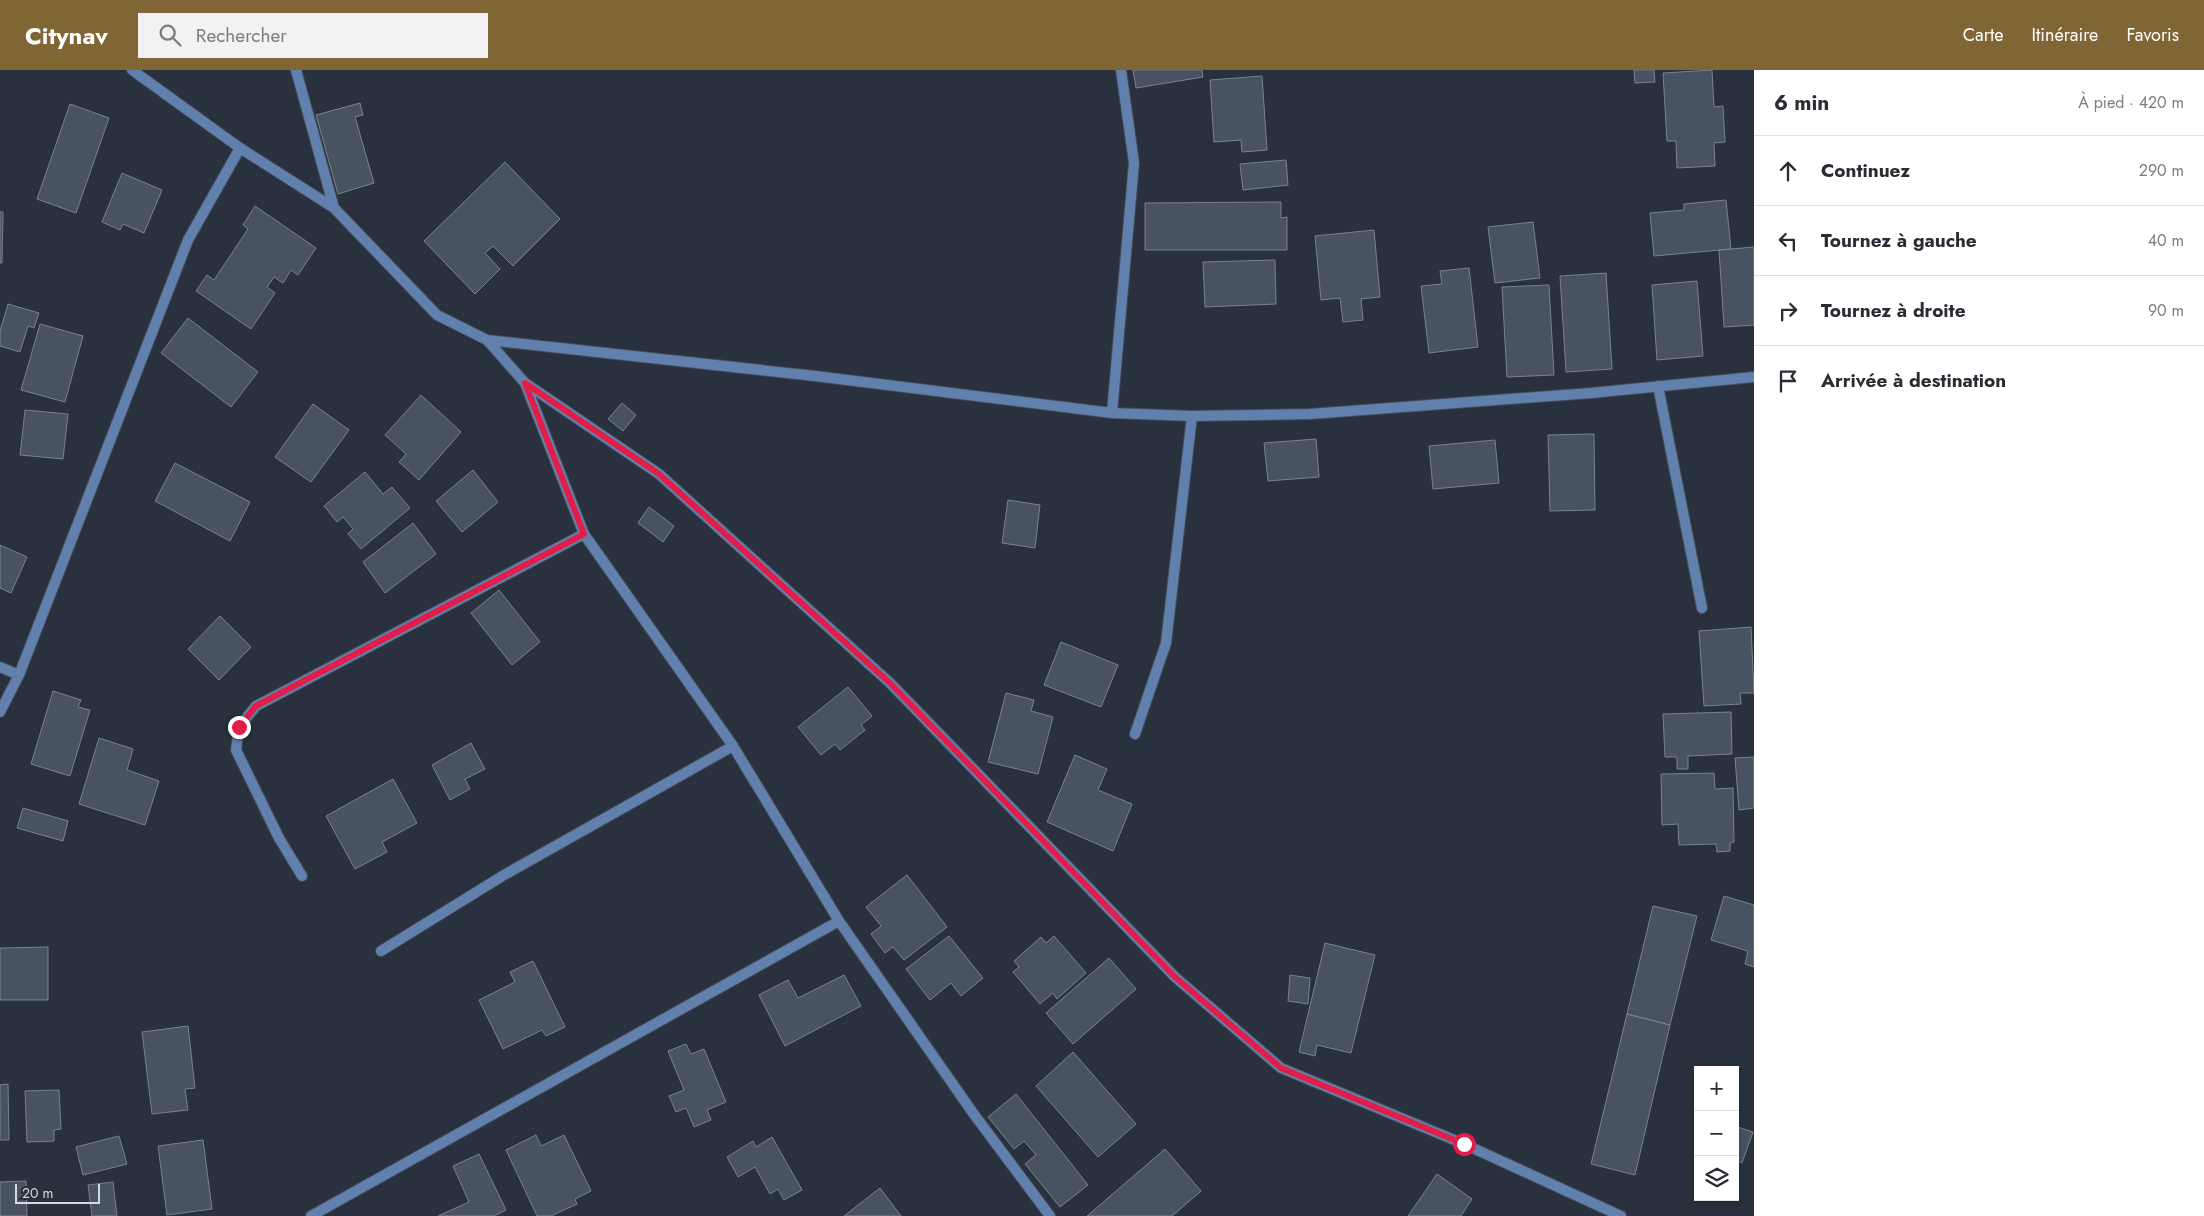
<!DOCTYPE html>
<html lang="fr">
<meta charset="utf-8">
<style>
:root{--surface:#fff;--page:#f2f2f3;--text:#2b2b33;--muted:#7c7c81;--line:#e1e1e2;--accent:#806535}
body{margin:0;font-family:Jost,sans-serif;background:var(--page);color:var(--text)}
.controls{position:absolute;right:15px;bottom:15px;display:grid;overflow:hidden;border-radius:0px;box-shadow:0 2px 8px #0003}
.controls button{width:45px;height:45px;display:grid;place-items:center;padding:0;border:0;border-bottom:1px solid var(--line);background:var(--surface);color:var(--text);font:25px sans-serif}
.scale{position:absolute;left:15px;bottom:12px;width:85px;box-sizing:border-box;padding-left:5px;border:2px solid #d5dae2;border-top:0;font-size:14px;line-height:18px;white-space:nowrap;color:#d5dae2;-webkit-text-stroke:4px #28313d;paint-order:stroke}
.stop{position:absolute;width:15px;height:15px;margin:-11px;border:4px solid #e11d48;border-radius:50%;background:#fff}
.stop.end{background:#e11d48;border-color:#fff;box-shadow:0 1px 5px #0008}
.list{margin:0;padding:0;list-style:none}
h2{display:flex;justify-content:space-between;align-items:center;height:65px;margin:0;padding:0 20px;font-size:21px}
h2 small{font-size:16px;font-weight:400;color:var(--muted)}
.list li{display:grid;grid-template-columns:32px 1fr auto;gap:15px;align-items:center;box-sizing:border-box;height:70px;padding:0 20px;border-top:1px solid var(--line)}
.list b{display:block;font-size:19px;white-space:nowrap}
.list em{font-size:16px;font-style:normal;color:var(--muted)}
.icon{flex:none;width:28px;height:28px;fill:none;stroke:currentColor;stroke-width:2;stroke-linecap:round;stroke-linejoin:round}
.map{position:relative;flex:none;width:1754px;height:1146px;overflow:hidden}
header{display:flex;align-items:center;gap:30px;box-sizing:border-box;height:70px;padding:0 25px;background:var(--accent);color:#fff}
header strong{font-size:24px}
nav{display:flex;gap:28px;margin-inline-start:auto;font-size:18px}
.search{width:350px;height:45px;background:var(--page);display:flex;align-items:center;gap:12px;box-sizing:border-box;padding:0 18px;border-radius:0px;color:var(--muted);font-size:19px}
main{display:flex}
aside{flex:1;background:var(--surface)}
.map>svg:first-child{display:block}
.building{fill:#495260;stroke:#788291}
.lines{fill:none;stroke-linecap:round;stroke-linejoin:round}
.minor-casing{stroke:#444c57;stroke-width:12}
.minor{stroke:#6180ae;stroke-width:10}
.route{stroke:#e11d48;stroke-width:6}
</style>
<header>
<strong>Citynav</strong>
<div class="search"><svg class="icon" aria-label="search" viewBox="0 0 24 24"><circle cx="10" cy="10" r="6"/><path d="M15 15l6 6"/></svg>Rechercher</div>
<nav><a>Carte</a><a>Itinéraire</a><a>Favoris</a></nav>
</header>
<main>
<div class="map">
<svg width="1754" height="1146" viewBox="0 0 1754 1146">
<rect width="100%" height="100%" fill="#28313d"/>
<path class="building" d="M1133,0H1202L1203,7L1136,18Z
M1634,0H1654L1655,12L1635,13Z
M1712,0L1714,37L1723,36L1725,72L1714,73L1715,96L1677,98L1676,71H1667L1663,3Z
M1262,6L1267,80L1242,82L1241,70L1214,72L1210,10Z
M360,33L363,45L355,47L374,113L338,124L316,45Z
M70,34L109,48L76,143L37,129Z
M1286,90L1288,115L1243,120L1240,94Z
M505,92L560,149L513,196L493,176L485,183L500,199L475,224L424,171Z
M122,103L162,120L144,163L123,154L120,160L102,152Z
M1726,130L1731,179L1654,186L1650,143L1684,140V134Z
M1281,132V148L1287,147V180H1145V133Z
M255,136L316,178L298,205L291,200L283,213L274,207L267,217L275,223L251,259L196,221L207,205L214,210L248,159L243,155Z
M0,142H3L2,193H0Z
M1533,152L1540,208L1495,213L1488,157Z
M1374,160L1380,227L1361,229L1363,250L1343,252L1340,228L1321,230L1315,166Z
M1754,177V255L1724,257L1719,180Z
M1275,190L1276,234L1205,237L1203,192Z
M1469,198L1478,277L1429,283L1421,216L1442,214L1440,201Z
M1606,203L1612,299L1566,302L1560,206Z
M1697,211L1703,286L1657,290L1652,215Z
M1549,215L1554,305L1507,307L1502,217Z
M8,234L39,243L34,258L28,256L20,282L0,276V261Z
M188,248L258,302L231,337L161,283Z
M40,254L83,266L65,332L21,320Z
M421,325L461,362L419,410L399,392L406,384L385,365Z
M622,333L636,345L623,361L608,349Z
M313,334L349,360L311,412L275,387Z
M25,340L68,344L63,389L20,385Z
M1594,364L1595,440L1550,441L1548,365Z
M1316,369L1319,407L1268,411L1264,373Z
M1495,370L1499,413L1433,419L1429,376Z
M175,393L250,432L230,471L155,431Z
M473,400L498,432L462,462L436,431Z
M365,402L383,424L392,417L410,438L361,479L348,464L353,459L343,447L337,452L324,436Z
M1008,430L1040,435L1035,478L1002,473Z
M649,437L674,456L663,472L638,453Z
M413,453L436,484L385,523L363,492Z
M0,475L27,487L11,523L0,518Z
M499,520L540,572L512,595L471,543Z
M220,546L251,577L219,610L188,579Z
M1751,557L1754,623H1740L1741,634L1704,636L1699,561Z
M1061,572L1118,595L1101,637L1044,615Z
M848,617L872,646L861,655L865,660L840,680L835,674L821,685L798,657Z
M53,621L81,630L78,637L90,640L70,706L31,694Z
M1006,623L1034,630L1031,641L1053,647L1038,704L988,692Z
M1731,642L1732,684L1688,686V699H1677V687H1665L1663,644Z
M99,668L133,679L127,700L159,711L145,755L79,734Z
M471,673L485,699L465,709L470,719L450,730L432,695Z
M1075,685L1107,699L1098,720L1132,734L1113,781L1047,752Z
M1754,687V738L1739,740L1735,688Z
M1714,703L1715,719L1733,718L1734,772L1730,773V781L1717,782L1716,774L1679,775L1678,754L1662,755L1661,704Z
M393,709L417,753L382,772L387,782L355,799L326,746Z
M23,738L68,751L63,771L17,758Z
M907,805L947,857L904,890L893,877L885,883L871,864L881,856L866,837Z
M1724,826L1754,835V897L1745,894L1748,881L1711,870Z
M1653,836L1697,846L1670,955L1627,944Z
M949,866L983,908L961,926L951,913L930,930L906,899Z
M1054,866L1086,903L1057,929L1053,923L1040,934L1013,902L1019,897L1014,891L1041,867L1046,873Z
M1325,873L1375,885L1351,983L1317,975L1315,986L1299,982Z
M48,877V930H0V878Z
M1109,888L1136,919L1073,974L1046,943Z
M533,891L565,957L546,966L542,960L503,979L479,930L515,912L510,902Z
M844,905L861,936L785,976L759,925L788,910L798,928Z
M1290,905L1310,908L1308,934L1288,931Z
M1627,944L1670,955L1635,1105L1591,1094Z
M188,956L195,1018L185,1019L188,1040L152,1044L142,962Z
M686,974L691,984L704,979L726,1032L707,1040L711,1050L694,1057L686,1038L676,1042L669,1026L684,1020L668,981Z
M1073,982L1136,1054L1098,1087L1036,1016Z
M8,1014L9,1070H0V1015Z
M59,1020L61,1059L54,1060V1071L27,1072L25,1021Z
M1016,1024L1088,1115L1060,1137L1025,1094L1036,1085L1024,1071L1014,1079L988,1047Z
M1735,1056L1753,1062L1742,1093L1735,1090Z
M536,1065L541,1076L564,1065L591,1121L575,1129L577,1134L551,1146H537L506,1080Z
M119,1066L127,1094L83,1105L76,1077Z
M772,1067L802,1120L784,1130L778,1119L770,1124L755,1097L738,1107L727,1087L753,1071L756,1077Z
M203,1070L212,1139L167,1145L158,1076Z
M1165,1079L1201,1121L1172,1146H1087Z
M479,1084L506,1140L494,1146H438L469,1132L453,1096Z
M1437,1104L1472,1129L1461,1146H1408Z
M26,1111L27,1146H0V1112Z
M113,1112L117,1146H92L88,1115Z
M880,1118L901,1146H844Z"/>
<g class="lines">
<g class="minor-casing">
<path id="minor" d="M132,0L240,78L334,138L437,245L487,270L525,313L584,464L733,676L839,851L973,1043L1050,1146
M296,0L334,138
M487,270L815,306L1112,343L1192,346L1310,344L1591,323L1754,307
M525,313L659,404L890,613L1175,907L1281,998L1464,1074L1621,1146
M1658,316L1702,538
M1112,343L1134,93L1121,0
M0,597L19,605
M0,642L19,605L188,170L240,78
M1135,664L1166,573L1192,346
M302,806L279,768L236,680L239,657L256,636L584,464
M381,881L504,805L733,676
M311,1146L839,851"/>
</g>
<use href="#minor" class="minor"/>
</g>
<g class="lines">
<path class="route" d="M239,657L256,636L584,464L525,313L659,404L890,613L1175,907L1281,998L1464,1074"/>
</g>
</svg>
<div class="controls">
<button>+</button>
<button>−</button>
<button><svg class="icon" aria-label="layers" viewBox="0 0 24 24"><path d="M12 4l9 5-9 5-9-5zM3 14l9 5 9-5"/></svg></button>
</div>
<div class="scale">20 m</div>
<div class="stop" style="left:1464px;top:1074px"></div>
<div class="stop end" style="left:239px;top:657px"></div>
</div>
<aside>
<h2>6 min<small>À pied · 420 m</small></h2>
<ul class="list">
<li><svg class="icon" aria-label="ahead" viewBox="0 0 24 24"><path d="M12 20V5M6 11l6-6 6 6"/></svg><div><b>Continuez</b></div><em>290 m</em></li>
<li><svg class="icon" aria-label="left" viewBox="0 0 24 24"><path d="M17 20v-9H6M10 6l-5 5 5 5"/></svg><div><b>Tournez à gauche</b></div><em>40 m</em></li>
<li><svg class="icon" aria-label="right" viewBox="0 0 24 24"><path d="M7 20v-9h11M14 6l5 5-5 5"/></svg><div><b>Tournez à droite</b></div><em>90 m</em></li>
<li><svg class="icon" aria-label="arrive" viewBox="0 0 24 24"><path d="M6 21V4h12l-3 4 3 4H6"/></svg><div><b>Arrivée à destination</b></div></li>
</ul>
</aside>
</main>
